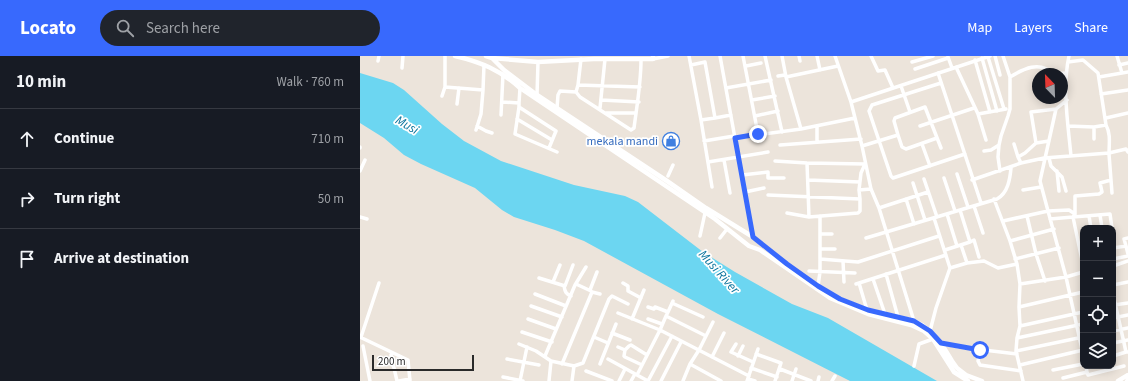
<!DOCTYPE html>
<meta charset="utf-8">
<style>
:root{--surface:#171b24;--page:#20242c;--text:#f1f3f6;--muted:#9ea1a6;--line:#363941;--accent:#3869fd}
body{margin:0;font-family:"Source Sans 3",sans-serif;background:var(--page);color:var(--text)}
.controls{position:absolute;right:12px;bottom:12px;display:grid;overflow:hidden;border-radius:8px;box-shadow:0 2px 10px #0003}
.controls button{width:36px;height:36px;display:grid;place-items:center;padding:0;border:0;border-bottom:1px solid var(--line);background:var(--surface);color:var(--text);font:20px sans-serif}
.compass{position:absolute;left:672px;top:12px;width:36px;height:36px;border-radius:50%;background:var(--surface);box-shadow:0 2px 10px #0003;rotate:337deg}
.scale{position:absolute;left:12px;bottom:10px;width:102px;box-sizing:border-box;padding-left:4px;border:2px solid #2a2a2a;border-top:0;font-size:11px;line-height:14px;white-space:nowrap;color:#2a2a2a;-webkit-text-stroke:3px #fff;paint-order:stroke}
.stop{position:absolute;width:12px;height:12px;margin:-9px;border:3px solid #3869fd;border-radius:50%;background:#fff}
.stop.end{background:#3869fd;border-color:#fff;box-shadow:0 1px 4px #0008}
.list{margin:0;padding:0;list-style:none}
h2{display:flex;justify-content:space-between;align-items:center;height:52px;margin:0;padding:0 16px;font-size:17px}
h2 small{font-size:13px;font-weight:400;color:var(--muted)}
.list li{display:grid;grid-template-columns:26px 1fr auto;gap:12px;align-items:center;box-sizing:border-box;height:60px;padding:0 16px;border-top:1px solid var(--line)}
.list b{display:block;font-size:15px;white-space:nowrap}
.list em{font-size:13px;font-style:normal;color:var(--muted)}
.icon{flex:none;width:22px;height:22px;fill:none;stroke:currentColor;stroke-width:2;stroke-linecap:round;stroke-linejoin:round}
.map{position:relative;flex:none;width:768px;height:325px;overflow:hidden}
header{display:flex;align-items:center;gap:24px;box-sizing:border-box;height:56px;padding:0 20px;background:var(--accent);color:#fff}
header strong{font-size:19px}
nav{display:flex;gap:22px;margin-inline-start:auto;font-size:14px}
.search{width:280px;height:36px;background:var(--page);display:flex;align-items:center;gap:10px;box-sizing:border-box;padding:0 14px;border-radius:22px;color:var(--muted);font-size:15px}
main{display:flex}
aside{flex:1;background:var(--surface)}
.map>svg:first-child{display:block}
.water{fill:#6cd6f1}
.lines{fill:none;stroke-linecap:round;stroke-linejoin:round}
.street{stroke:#fff;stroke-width:3.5}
.secondary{stroke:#fff;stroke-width:4.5}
.route{stroke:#3869fd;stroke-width:5}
.labels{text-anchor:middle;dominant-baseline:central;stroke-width:3.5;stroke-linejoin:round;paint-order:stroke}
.shop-label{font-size:12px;fill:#366cbe;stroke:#fff;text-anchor:end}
.water-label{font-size:13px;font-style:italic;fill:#0b749d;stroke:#fff}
</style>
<header>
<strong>Locato</strong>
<div class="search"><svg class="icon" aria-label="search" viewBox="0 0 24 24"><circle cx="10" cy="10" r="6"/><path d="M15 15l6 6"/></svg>Search here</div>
<nav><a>Map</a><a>Layers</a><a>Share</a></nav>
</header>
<main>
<aside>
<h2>10 min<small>Walk · 760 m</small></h2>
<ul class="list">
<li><svg class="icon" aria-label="ahead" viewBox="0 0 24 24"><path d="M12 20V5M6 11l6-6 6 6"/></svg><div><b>Continue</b></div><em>710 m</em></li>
<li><svg class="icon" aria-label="right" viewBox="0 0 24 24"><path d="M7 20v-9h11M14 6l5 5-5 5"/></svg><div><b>Turn right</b></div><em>50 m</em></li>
<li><svg class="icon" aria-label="arrive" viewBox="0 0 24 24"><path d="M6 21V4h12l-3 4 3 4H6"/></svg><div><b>Arrive at destination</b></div></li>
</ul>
</aside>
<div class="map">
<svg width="768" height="325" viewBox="0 0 768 325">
<rect width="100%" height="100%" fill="#ece4db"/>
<path class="water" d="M0,17L33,27L44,34L82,68L104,85L141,105L214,129L265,140L278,146L343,196L375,216L432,248L468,262L577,325H490L358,258L224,185L195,174L154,161L142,154L115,132L61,108L44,99L24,82L0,67Z"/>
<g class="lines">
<path class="street" d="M85,0V31L123,34L124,9
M329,0L341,64L352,131
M360,0L393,181
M383,0L398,78
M405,0L422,76
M422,0L426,21L441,73
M439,0L440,5
M457,0L460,14
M475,0L491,46L502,90L511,133L519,152L554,265
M511,0L518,15L525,14L533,32
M635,0L640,19
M709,0C702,32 708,68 711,100
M757,0L762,17
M588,1L592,12
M628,1L644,53
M622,2L637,55
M221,3L218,29L216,36L220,41L271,74L274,72C277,49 281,27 281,4
M293,3L308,0
M615,4L630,56
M18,5L19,0
M552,6L573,0
M708,6L723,4L738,17L746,69C751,78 749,88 749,98C750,111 751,124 752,137
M331,9L345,6L355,62L371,59
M759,9L768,7
M386,10L401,7
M596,11L618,58L626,84
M42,12L43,0
M555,13L588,2
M578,17L621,147
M418,20L425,19
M426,21L478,10
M650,21C663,13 680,4 693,18L706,17
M739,21L768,16
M581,27L512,49L509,55L531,120L533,122L605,98
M218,29L280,31
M541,30L550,56
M366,32L411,24
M741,38L768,34
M177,39L178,6
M82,40L85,31
M241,44L279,46
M392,44L415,40
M707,44L696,53L680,125L688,155L709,154L715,158L713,161L750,158L752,172
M142,46L159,47L160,32
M491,46L630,0
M159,47V51L196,75L189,92
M97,48L99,32
M159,51L155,78L197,96
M197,52L198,39L200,35L216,36
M240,52L245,3
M246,57H276
M618,58L646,53
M141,59L143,18
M395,60L418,55
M746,62L768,57
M157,63L192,84
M341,64L355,62
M117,70L126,75L132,77
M560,70L614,52
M708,70L734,71L746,69
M734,71V83
M116,74L121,58L123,34
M538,79L534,65L535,62L565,51L581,92
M375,82L441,73L495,62
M344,85L374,80
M457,86V70
M676,87L671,56L696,53
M562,88L570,110
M654,88L658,101
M420,89L501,83
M502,90L538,79L542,91L546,93L577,82
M0,92V91
M624,95L631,94L639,89
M689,102L691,110L702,121L706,135
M364,104L370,137
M415,105L447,107L505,108L501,117L499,134
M348,106L408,96
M447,107L449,161
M661,107L658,101L665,97L676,87L689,85
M0,115L5,104
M640,115L638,101L639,89L641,80L648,60L650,53V21L643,0
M697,115L699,135
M597,118L608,151
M382,119L408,116V122H424
M308,120L313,109
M584,122L595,155
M564,123L577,161
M448,124L500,126
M612,124L661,107L684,102L749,97L766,93L768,96
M553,127L565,164
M663,134L681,131
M385,136L404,132
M408,139L500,143L499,134L511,133
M546,143L554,168
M634,143L650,185L657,208L660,228L659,251L660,270L657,282L656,295L663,325
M614,150L623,177
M519,152L568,136
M427,157L449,161L498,157L500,155V143
M587,158L597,190
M715,158V140L739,138L742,136L740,127L751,124
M740,159L742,172
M667,160L676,198L685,225
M729,160L731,172
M0,161L7,163
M690,163L713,161L723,209
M643,165L688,155L706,221L723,298
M753,176V178
M460,178H472
M340,180L345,157
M360,182L367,173
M506,182L637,143C648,137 650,123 651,112
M650,185L694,173
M610,186L614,184L619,201
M601,189L607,207
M766,190L764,183L768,182
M753,192L766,190L768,198
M460,193H475
M585,194L610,186L600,154
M460,203L498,206L579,180
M655,203L699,192
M753,203L768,200
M483,205L484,226
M753,210L768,205
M590,212L607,207L624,205L638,212L657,208
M449,215L495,217
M526,218L538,261
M179,222L205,230L213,209
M513,223L525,258
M193,226L200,209
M263,227L268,230V235L281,242
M499,227L507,254
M216,228L231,235
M496,228L586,199
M660,228L706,221L723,216
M753,229L768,226
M204,230C205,236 206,238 211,240
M458,230L460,216V160
M230,234L237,216
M175,238L206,250
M753,238L766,296H768
M312,247L343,261
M754,249L768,247
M171,250L202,261
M288,251L294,253L295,251L308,256L306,260
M659,251L723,236
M308,256L313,245
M258,257L300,274L306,260L346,280
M753,262L768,259
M168,263L196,273
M272,263L284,234
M288,263L302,268
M660,270L723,256
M570,275L576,252L590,212L574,162
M753,275L768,272
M162,276L192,286
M252,277L270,284
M0,281L48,304L50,325
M1,281L19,227
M234,281L248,287
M657,282L723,268
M581,287L599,291L657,298
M753,287L768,284
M159,288L176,295L191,305L214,310L223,307L249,243L252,240L268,248
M376,288L371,296L393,306
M3,290L10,325
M258,291L265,294L264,300L265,301L282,309
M265,294L269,290L271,289L287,299
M620,294L618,305L620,309L661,315
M656,295L723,281
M396,298L421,307L415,325
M31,299L37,325
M185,300L215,229L226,211
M378,300L383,290
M753,300L766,296
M352,301L364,277
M147,303L179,309
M248,303L288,325
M202,308L232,236L240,238
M240,308L256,268
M330,308L361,325
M660,309L723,294
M554,310L559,288L573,283
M726,310L727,316
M391,312L417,321
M420,313L451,325
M693,314L723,308
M226,315L252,325
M277,319L300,274L389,320
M143,321L163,325
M703,322L727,316L728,319L764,310
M388,323L395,325
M39,325L50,323
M160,325L167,291
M189,325L191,305
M212,325L214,310
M259,325L265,313
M271,325L275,318
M288,325L312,280
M301,325L321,286
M323,325L330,308L339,294L353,266
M387,325L398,293
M432,325L436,313
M458,325L459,321
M472,325L475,320"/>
<path class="secondary" d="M95,0C121,6 140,14 160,32L355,163L389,190L400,194L470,242L508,258L551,269L564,275L573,283L594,316L608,325
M126,0L132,2L178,6L234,3H293V0
M132,2L144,14L177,39L307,125L346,152L393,181L427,209L458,230L480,243L507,254L554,265L562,269L570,275L581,287L592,305L597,312L606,319L622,325
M758,325L768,319
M767,325L768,324"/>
</g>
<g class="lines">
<path class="route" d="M398,78L375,82L393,181L427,208L458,230L480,243L508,254L554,265L570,275L581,287L620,294"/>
</g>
<defs>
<g id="shop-ring" transform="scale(0.9)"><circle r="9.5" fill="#fff" stroke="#3f7fe0" stroke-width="1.5"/><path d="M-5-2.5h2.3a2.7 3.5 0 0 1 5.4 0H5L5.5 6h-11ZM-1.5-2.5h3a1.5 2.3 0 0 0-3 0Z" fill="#3f7fe0"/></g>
</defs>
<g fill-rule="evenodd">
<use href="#shop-ring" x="311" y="85"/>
</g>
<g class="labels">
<g class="shop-label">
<text x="298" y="85">mekala mandi</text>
</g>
<g class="water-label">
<text transform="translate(47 69) rotate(30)">Musi</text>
<text transform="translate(359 216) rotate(48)">Musi River</text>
</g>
</g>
</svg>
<div class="controls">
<button>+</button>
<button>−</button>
<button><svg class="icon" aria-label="locate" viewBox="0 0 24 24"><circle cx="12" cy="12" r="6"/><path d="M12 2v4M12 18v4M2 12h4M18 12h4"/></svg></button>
<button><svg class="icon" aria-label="layers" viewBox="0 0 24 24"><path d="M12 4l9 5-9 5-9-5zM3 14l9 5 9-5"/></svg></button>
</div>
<svg class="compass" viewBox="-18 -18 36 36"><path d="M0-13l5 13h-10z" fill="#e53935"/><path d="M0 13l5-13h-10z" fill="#9ea1a6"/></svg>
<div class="scale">200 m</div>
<div class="stop" style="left:620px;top:294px"></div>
<div class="stop end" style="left:398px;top:78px"></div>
</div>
</main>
